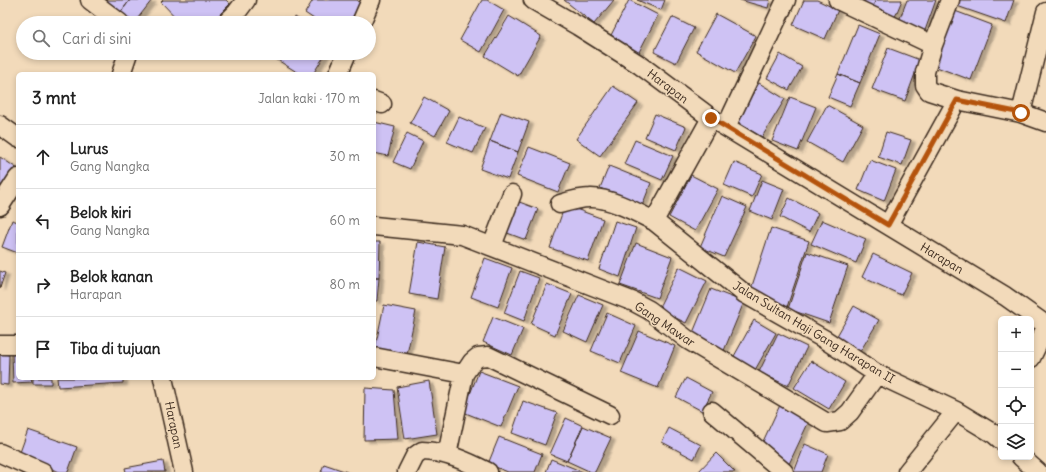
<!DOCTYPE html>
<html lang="id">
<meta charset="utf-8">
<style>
:root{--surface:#fff;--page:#f6f6f6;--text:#222;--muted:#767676;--line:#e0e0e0}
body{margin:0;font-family:Delius,sans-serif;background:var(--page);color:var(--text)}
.controls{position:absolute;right:12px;bottom:12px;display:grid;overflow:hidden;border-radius:6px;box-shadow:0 2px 6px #0003}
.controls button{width:36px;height:36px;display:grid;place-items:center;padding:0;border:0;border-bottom:1px solid var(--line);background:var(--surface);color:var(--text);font:20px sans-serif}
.stop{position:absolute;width:12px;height:12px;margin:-9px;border:3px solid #b45309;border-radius:50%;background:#fff}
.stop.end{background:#b45309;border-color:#fff;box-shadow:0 1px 4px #0008}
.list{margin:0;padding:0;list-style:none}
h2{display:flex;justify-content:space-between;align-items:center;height:52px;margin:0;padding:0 16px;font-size:17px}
h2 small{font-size:13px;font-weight:400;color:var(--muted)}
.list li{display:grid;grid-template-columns:26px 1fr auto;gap:12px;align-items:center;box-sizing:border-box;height:64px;padding:0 16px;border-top:1px solid var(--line)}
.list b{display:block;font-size:15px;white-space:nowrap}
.list p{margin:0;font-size:13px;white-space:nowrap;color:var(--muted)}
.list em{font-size:13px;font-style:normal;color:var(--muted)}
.icon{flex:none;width:22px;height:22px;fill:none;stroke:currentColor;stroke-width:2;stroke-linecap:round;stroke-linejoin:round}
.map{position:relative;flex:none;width:1046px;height:472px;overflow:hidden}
.search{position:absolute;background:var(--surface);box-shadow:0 2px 6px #0003;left:16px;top:16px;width:360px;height:44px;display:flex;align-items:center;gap:10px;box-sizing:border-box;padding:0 14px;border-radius:22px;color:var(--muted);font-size:15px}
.panel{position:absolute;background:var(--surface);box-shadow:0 2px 6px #0003;left:16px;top:72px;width:360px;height:308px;border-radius:6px}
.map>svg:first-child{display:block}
.building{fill:#cec2f4;stroke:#3b2a1e;filter:url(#shadow)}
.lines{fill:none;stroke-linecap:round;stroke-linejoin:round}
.street-casing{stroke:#3b2a1e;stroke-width:21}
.street{stroke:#f2daba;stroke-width:18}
.route{stroke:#b45309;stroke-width:5}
.labels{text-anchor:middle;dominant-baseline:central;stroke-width:3;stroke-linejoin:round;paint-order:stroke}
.street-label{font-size:12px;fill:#3b2a1e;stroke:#f2daba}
</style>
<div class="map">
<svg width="1046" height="472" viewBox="0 0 1046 472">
<defs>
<filter id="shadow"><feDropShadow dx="4.5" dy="2.5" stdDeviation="1" flood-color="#0004"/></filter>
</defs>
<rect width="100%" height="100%" fill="#f2daba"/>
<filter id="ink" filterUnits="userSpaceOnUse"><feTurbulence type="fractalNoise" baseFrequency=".025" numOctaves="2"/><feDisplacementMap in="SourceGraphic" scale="8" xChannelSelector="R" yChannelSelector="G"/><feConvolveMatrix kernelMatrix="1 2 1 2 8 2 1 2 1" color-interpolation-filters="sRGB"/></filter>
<g filter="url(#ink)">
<path class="building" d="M105,0H130L117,17Z
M130,0H152L134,23H125L117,17Z
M163,0H226L230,4L211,23H181L161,2Z
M313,0H357L361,3L349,23H320L305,13Z
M482,0H487L504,10L481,52L460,40Z
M564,0H614L594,24Z
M629,0L658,15L637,56L608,41Z
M637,0H665L661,10Z
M740,0H770L768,8Z
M804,0H817L838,10L825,39L793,25Z
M858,0H876L872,8Z
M876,0H902L895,17L872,8Z
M907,0H936L923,36L897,26Z
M956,0H1014L1006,23L954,5Z
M955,11L992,25L971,80L934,66Z
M716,14L756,36L735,73L696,51Z
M509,16L541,36L518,76L485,56Z
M295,17L304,23H292Z
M672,17L694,28L676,63L654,52Z
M858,25L880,34L860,83L838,74Z
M888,48L920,60L905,101L872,89Z
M273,53H326L313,74H300L271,56Z
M780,54L802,67L789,90L767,78Z
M838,74L860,83L850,106L828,97Z
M759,83L785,99L762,137L736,122Z
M613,86L638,103L600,156L576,139Z
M424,97L449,111L435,136L410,123Z
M790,97L816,107L798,151L772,141Z
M827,105L863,125L843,162L807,142Z
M501,112L529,122L518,152L490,141Z
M655,114L686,127L676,150L645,137Z
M459,117L485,128L473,153L447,142Z
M374,122L395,127L388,156L374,153Z
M886,132L911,140L902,165L878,157Z
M407,133L423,141L410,169L393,162Z
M635,140L673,156L662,180L624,164Z
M490,141L518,152L508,179L480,169Z
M529,147L570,163L558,192L517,176Z
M0,157L18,169L0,198Z
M870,160L896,170L884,201L858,190Z
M734,162L762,174L752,197L724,185Z
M609,166L651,183L642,206L600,188Z
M691,175L718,189L695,231L669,217Z
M762,180L784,189L772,220L750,211Z
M722,196L747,207L724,257L700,247Z
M789,198L818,213L809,232L780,217Z
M514,200L538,209L526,240L502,231Z
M565,205L603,219L588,261L550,248Z
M12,220L18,222V253L2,247Z
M822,220L866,239L856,263L811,244Z
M615,221L636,228L620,277L599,269Z
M771,228L809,241L787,307L749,295Z
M374,242H380L379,278H374Z
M418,242L445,247L437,299L409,294Z
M636,243L672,257L657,298L620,285Z
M807,252L848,266L829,323L788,309Z
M873,254L912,273L901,295L862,277Z
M485,258L512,268L498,307L471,297Z
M679,267L707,281L686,323L658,309Z
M0,271L5,273L0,288Z
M520,271L539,278L524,321L504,313Z
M374,278H379L377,301H374Z
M547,284L572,294L555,335L531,324Z
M711,289L744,302L723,353L690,340Z
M579,295L603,305L587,342L563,331Z
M384,305L416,311L406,359L374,353Z
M854,306L879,320L858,355L834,341Z
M607,313L636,326L620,363L591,351Z
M493,317L523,329L512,355L483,342Z
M754,320L776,333L755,370L733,358Z
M639,331L675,346L658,388L621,373Z
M778,333L807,347L788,386L759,372Z
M18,353V378H31L32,382L13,383L12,354Z
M0,354L9,355L8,385L0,384Z
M811,361L845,382L829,409L794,388Z
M479,371L518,386L501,427L463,412Z
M33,378H51V384H33Z
M57,378H123V383L58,387Z
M686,378L712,392L702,411L676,397Z
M429,381L437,434L405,439L397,387Z
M365,388L394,390L398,439L364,440Z
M523,401L557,413L545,445L512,433Z
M780,405L810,419L789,464L759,450Z
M566,418L583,426L567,461L550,454Z
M583,426L611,438L595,472H591L567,461Z
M669,428L701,445L694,459L662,442Z
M28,430L77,447L68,472H60L18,458Z
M499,437L542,454L535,472H508L488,464Z
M805,444L828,454L821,472H794Z
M716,453L735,472H698Z
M551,459L583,472H546Z
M163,461L165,472H126L125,468Z
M324,464L347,472H321Z"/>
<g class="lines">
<g class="street-casing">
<path id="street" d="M90,0L120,23
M533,0L578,26L640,65L711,118L1005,296L1046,325
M838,0L933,45
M950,0L933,45L925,72V85L929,91L957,100L1021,113L1046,122
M226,23L237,12L246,0
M361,23L371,0
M121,74L128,53
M338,74L347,53
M374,101L382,104
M1021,113L1046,12
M711,118L654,221L745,294L824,339L877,374L956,411L994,434L1001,440
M0,125L18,138
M726,127L786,0
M560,204C570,201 580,198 590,198C609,197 638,213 654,221
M0,206L18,178
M888,225L957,100
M374,226L462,235L634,302L649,310L688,340L827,423L840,421L850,412L877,374
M492,246L512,194
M0,345H18
M374,357L464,374L447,455
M1031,358L1046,327
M464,374L472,362L478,357L488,356L610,415
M163,378L184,472
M712,411L784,472
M0,453L43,472
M1021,457L1038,472
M407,472L415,456L422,451C445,451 468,462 488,472
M907,472L956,411"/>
</g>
<use href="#street" class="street"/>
</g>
</g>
<g class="lines" filter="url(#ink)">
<path class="route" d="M711,118L888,225L957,100L1021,113"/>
</g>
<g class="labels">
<g class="street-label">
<text transform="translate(668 86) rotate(37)">Harapan</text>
<text transform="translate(942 258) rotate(31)">Harapan</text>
<text transform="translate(665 324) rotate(34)">Gang Mawar</text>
<text transform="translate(814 332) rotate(31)">Jalan Sultan Haji Gang Harapan II</text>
<text transform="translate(174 425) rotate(78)">Harapan</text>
</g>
</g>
</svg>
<div class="controls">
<button>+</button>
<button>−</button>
<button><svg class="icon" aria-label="locate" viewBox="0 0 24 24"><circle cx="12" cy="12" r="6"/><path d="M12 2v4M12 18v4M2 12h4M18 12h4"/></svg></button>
<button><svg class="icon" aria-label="layers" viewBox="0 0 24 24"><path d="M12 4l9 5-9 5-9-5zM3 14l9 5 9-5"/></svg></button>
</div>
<div class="stop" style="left:1021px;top:113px"></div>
<div class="stop end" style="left:711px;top:118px"></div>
<div class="search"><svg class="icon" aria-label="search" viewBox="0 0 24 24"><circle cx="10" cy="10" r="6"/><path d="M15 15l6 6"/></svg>Cari di sini</div>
<section class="panel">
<h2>3 mnt<small>Jalan kaki · 170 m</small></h2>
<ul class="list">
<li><svg class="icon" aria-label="ahead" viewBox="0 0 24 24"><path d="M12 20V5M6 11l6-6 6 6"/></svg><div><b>Lurus</b><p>Gang Nangka</p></div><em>30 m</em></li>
<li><svg class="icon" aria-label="left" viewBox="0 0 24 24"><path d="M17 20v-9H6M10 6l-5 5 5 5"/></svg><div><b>Belok kiri</b><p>Gang Nangka</p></div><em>60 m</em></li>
<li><svg class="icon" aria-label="right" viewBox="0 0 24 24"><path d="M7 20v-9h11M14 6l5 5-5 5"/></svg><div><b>Belok kanan</b><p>Harapan</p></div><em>80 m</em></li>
<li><svg class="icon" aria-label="arrive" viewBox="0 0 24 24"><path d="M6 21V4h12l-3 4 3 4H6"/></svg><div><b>Tiba di tujuan</b></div></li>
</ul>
</section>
</div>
